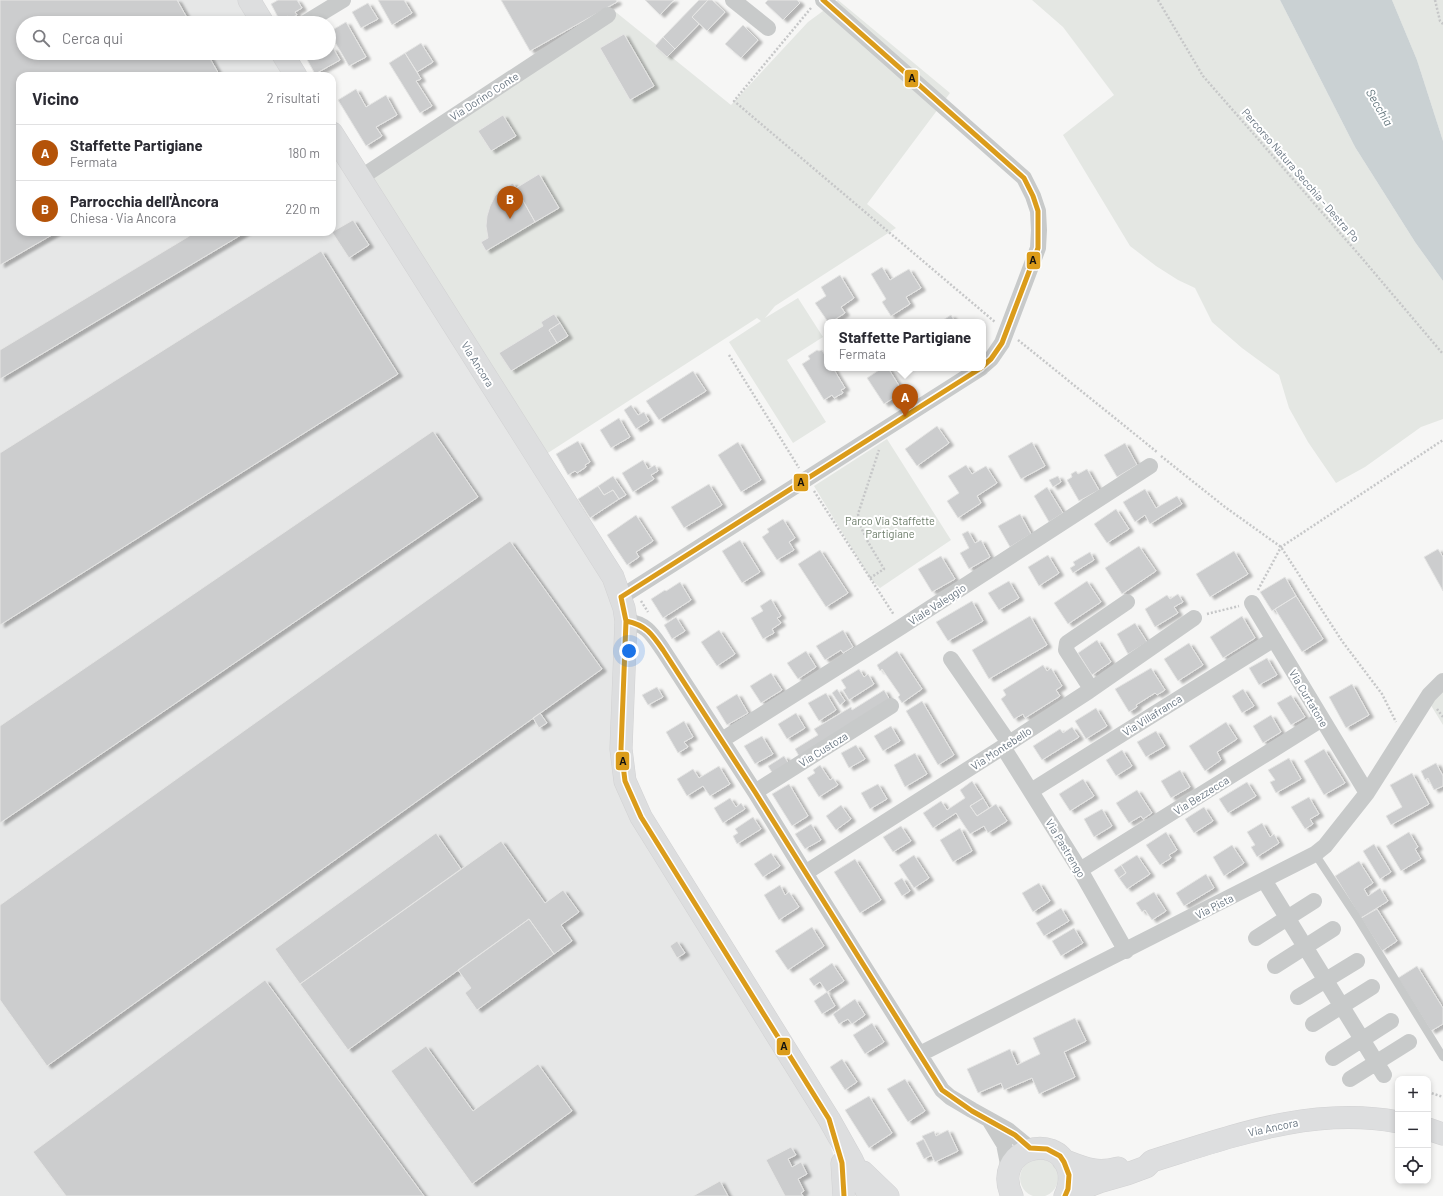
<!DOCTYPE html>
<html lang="it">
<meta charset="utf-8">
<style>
:root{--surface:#fff;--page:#f7f7f7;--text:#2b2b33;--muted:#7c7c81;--line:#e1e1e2;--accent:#b45309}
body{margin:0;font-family:Barlow,sans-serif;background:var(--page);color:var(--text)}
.controls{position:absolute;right:12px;bottom:12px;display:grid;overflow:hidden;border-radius:8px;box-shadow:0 2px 6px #0003}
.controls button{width:36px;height:36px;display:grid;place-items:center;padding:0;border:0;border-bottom:1px solid var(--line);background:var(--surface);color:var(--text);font:20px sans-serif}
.you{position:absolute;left:629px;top:651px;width:14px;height:14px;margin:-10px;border:3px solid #fff;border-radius:50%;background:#1a73e8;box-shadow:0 0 0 6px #1a73e833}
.badge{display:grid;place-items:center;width:26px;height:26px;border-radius:50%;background:var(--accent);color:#fff;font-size:13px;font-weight:700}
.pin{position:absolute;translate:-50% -33px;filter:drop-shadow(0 1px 2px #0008)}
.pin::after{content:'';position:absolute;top:21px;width:14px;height:12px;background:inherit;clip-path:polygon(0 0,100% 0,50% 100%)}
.popup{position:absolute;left:824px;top:319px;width:162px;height:52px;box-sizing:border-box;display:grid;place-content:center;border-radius:8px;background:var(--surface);filter:drop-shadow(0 1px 3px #0005);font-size:13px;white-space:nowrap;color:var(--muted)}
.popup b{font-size:15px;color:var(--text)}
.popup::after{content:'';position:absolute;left:50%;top:100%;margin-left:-8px;border:8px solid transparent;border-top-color:var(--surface)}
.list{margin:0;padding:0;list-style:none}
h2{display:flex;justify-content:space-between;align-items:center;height:52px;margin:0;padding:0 16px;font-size:17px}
h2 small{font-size:13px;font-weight:400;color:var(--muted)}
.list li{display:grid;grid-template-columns:26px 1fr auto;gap:12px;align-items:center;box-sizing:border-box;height:56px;padding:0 16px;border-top:1px solid var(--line)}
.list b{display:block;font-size:15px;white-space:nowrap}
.list p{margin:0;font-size:13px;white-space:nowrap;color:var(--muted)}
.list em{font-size:13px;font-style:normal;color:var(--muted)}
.icon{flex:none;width:22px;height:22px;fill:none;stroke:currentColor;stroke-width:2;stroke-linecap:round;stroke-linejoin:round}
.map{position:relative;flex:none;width:1443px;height:1196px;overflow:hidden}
.search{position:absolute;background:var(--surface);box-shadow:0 2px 6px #0003;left:16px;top:16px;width:320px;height:44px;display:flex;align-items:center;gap:10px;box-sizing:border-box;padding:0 14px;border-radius:22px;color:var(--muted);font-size:15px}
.panel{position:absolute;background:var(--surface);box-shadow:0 2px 6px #0003;left:16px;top:72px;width:320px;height:164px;border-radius:12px}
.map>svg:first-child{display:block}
.built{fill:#e6e7e7}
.green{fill:#e4e7e3}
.water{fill:#cad1d3}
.building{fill:#cccdce;stroke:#e5e5e4;filter:url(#shadow)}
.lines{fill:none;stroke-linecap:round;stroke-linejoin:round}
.secondary-casing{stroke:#d2d2d3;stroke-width:23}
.path{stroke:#c6c7c8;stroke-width:2.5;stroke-dasharray:2 2;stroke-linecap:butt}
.lane{stroke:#c8caca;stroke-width:8}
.street{stroke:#c8caca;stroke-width:16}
.secondary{stroke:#dddedf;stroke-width:22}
.bus-1-casing{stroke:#fff;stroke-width:8}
.bus-1{stroke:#db9c1a;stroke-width:5}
.labels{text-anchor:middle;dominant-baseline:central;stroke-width:4;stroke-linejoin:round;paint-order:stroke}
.street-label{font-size:11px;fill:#697682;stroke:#fff}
.park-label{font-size:11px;fill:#6a7a67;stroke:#fff}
.water-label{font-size:12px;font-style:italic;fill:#64777e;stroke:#fff}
.line-badge{stroke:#fff;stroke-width:1.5}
.pale-badge-label{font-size:11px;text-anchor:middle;font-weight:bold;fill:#111}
</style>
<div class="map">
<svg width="1443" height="1196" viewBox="0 0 1443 1196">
<defs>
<filter id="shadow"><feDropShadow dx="4.5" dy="2.5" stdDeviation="1" flood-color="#0004"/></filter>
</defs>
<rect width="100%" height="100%" fill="#f6f6f5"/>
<path class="built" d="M0,0H246L261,23H23V53H280L294,76H20V232H332V136L608,571L617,605V762L822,1121L835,1159L837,1196H0Z"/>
<path class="green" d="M838,0L950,93L867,204L896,228L775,306L765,318L798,298L823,337L787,360L826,422L793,443L729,342L761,321L757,318L537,460L358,178L612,9L731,105L808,22Z
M1032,0H1280L1355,147L1415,242L1443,281V419L1421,427L1365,467L1336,483L1308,442L1289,408L1279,375L1242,348L1212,322L1195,288L1178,280L1156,266L1130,246L1063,135L1114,95L1063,27Z
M1392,0H1443V141L1417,60Z
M887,439L951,540L880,588L870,578L814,486Z
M1443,677V725L1424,694Z
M1020 1178a19 19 0 1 1 38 0a19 19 0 1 1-38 0Z"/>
<path class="water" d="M1280,0H1392L1417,60L1443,141V281L1415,242L1355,147Z"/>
<path class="building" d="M0,0H177L190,23H23V53H207L220,76H20V232H57L0,265Z
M278,0H297L302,8L295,12L297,15L289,19L288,16L280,21L271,4Z
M378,0H404L412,13L392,25Z
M501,0H616L617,2L530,51Z
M645,0H674L660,15Z
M699,0H708L692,17L699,24L675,49L663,37Z
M708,0H712L725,12L707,31L692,17Z
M768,0H797L800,3L783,20L765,3Z
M368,3L378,19L361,28L352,12Z
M346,22L366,57L349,66L329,32Z
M743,25L758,40L741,58L725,44Z
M624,34L654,86L630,100L600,48Z
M663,37L675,49L667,57L655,46Z
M421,43L433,62L417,72L405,53Z
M333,48L340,60L315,74L304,54L329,53V50Z
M405,53L421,79L416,81L432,106L420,113L389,63Z
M356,89L366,107L386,95L397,115L376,127L382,136L366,146L338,100Z
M503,115L516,136L491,151L478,131Z
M539,174L559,208L535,222L516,188Z
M513,183L535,222L486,251L481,242L488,238L486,226L487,216L490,206L495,196L502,189Z
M353,220L369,245L349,258L332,232Z
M196,232H246L0,379V350Z
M321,251L398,374L0,625V453Z
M882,267L890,280L909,269L921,288L906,297L910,304L891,316L882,302L886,299L871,274Z
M840,275L854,298L841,307L845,313L831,322H828L815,303L826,296L821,287Z
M554,314L560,323L549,330L557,343L511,371L499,353L543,326L541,322Z
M951,315L955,322H940Z
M560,323L568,336L557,343L549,330Z
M817,350L819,351L822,350L827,359V368H833L845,388L841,390L843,393L834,398L832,395L824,400L802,364L810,359L808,356Z
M882,368H888L903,392L884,404L867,378Z
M693,371L706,391L659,420L646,401Z
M631,405L638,415L644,412L649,421L636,429L624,410Z
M619,418L630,437L611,448L600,430Z
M937,426L949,443L917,466L905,449Z
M433,431L478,497L0,823V726Z
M578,441L590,462L585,465L586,467L577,473L575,471L568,475L556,454Z
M738,442L761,480L741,492L718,455Z
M1032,442L1045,466L1021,479L1008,456Z
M1125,443L1137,465L1117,477L1104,455Z
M643,460L648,469L655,465L658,471L651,475L654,479L633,492L622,473Z
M966,465L972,474L986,466L997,483L977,496L981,503L958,518L947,501L959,493L948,476Z
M1087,469L1099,490L1079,501L1067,480L1072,477L1071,474L1076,471L1078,474Z
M613,476L626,495L619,499L613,490L604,495L598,486Z
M1058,476L1061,482L1053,487L1049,480Z
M709,484L722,505L684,528L671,507Z
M598,486L604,495L613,490L619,499L590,518L578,499Z
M1047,487L1063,513L1049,522L1034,496Z
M1145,489L1156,508L1177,496L1182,504L1150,524L1145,515L1135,522L1123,502Z
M1116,509L1129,529L1107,543L1094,524Z
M1020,514L1031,534L1010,547L998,526Z
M636,515L653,541L636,552L639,557L627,565L607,535Z
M783,519L795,538L789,542L794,550L777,560L762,537L769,532L767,529Z
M968,531L975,543L981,540L990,557L969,569L960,553L969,548L962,534Z
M740,540L760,572L742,583L722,551Z
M510,541L602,669L47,1066L0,1000V905Z
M1139,546L1156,571L1122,594L1105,568Z
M1438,549L1443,557V591L1424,557Z
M820,550L848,593L826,607L798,564Z
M1234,551L1248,574L1210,597L1196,574Z
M1090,552L1094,560L1073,573L1070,568L1075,565L1073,562Z
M1048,555L1059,573L1039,586L1028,567Z
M941,556L955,579L932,592L918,569Z
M1285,577L1296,596L1272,611L1260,592Z
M1009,581L1019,598L999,610L988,593Z
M1087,581L1101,602L1068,624L1054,603Z
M680,582L691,600L663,618L651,599L665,590L666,591Z
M1178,594L1183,602L1174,607L1178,613L1155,627L1145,609L1167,595L1170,599Z
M1296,596L1323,639L1302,652L1275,609Z
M771,599L781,616L777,618L781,623L772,629L774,633L763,639L751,618L763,611L760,606Z
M972,601L983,621L948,641L936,622Z
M1030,616L1047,645L989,679L972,650Z
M1242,616L1255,638L1223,658L1210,637Z
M676,617L685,631L672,639L664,625Z
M1135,623L1147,642L1128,654L1117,634Z
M719,630L735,654L717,666L701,642Z
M843,630L853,647L843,653L841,650L825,660L816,646Z
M1097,640L1111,662L1092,675L1078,653Z
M1189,643L1203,665L1178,681L1164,659Z
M806,651L816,667L798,679L787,663Z
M897,651L922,689L902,703L898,697L900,695L882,669L880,671L877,665Z
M1267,658L1277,675L1259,685L1249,668Z
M1043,665L1047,671L1051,668L1062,686L1056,690L1060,696L1025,718L1023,714L1014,719L1001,699L1006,695L1003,690Z
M1151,668L1165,690L1157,695L1155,693L1136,705L1137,707L1129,712L1115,689Z
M859,669L864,677L868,674L874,684L849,700L843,690L846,688L841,680Z
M771,673L782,690L761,703L750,686Z
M1352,684L1369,715L1346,728L1329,697Z
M657,687L663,697L648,705L642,695Z
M837,689L845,701L840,705L832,693Z
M1243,689L1254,706L1242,713L1232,696Z
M884,690L890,700L799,756L795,749L818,735L814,729L851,707L852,710Z
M826,693L836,710L819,721L808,703Z
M737,694L748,713L727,725L716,707Z
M1291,695L1305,717L1291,725L1277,703Z
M922,701L954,755L938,765L906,711Z
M1096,708L1107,726L1086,739L1075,721Z
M540,713L547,723L539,728L533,718Z
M796,713L805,728L787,739L778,724Z
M1271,715L1281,732L1263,743L1253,726Z
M684,721L693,737L684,742L688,747L678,753L666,732Z
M1226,722L1237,739L1217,752L1221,760L1205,771L1189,746Z
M891,726L900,741L883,751L874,736Z
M1072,727L1079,737L1042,760L1033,746L1060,729L1063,733Z
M1156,731L1165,746L1146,757L1137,742Z
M762,736L773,754L755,764L744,746Z
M856,745L865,759L849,768L841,753Z
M1324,749L1345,783L1324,795L1304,761Z
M1122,750L1132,766L1116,776L1106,760Z
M915,753L927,774L905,787L894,765Z
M784,756L789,764L773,774L768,766Z
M1289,758L1301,779L1276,793L1270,782L1275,780L1268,770Z
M1436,763L1443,776V786L1434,790L1428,778L1425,780L1421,771Z
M820,765L830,780L833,778L838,785L819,797L807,778L815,773L813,770Z
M719,766L730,784L710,796L703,786L687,796L677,779L693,769L699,778Z
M1180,770L1190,787L1171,798L1161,781Z
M1412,773L1429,804L1391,825L1386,816L1402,807L1390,785Z
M1083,779L1094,796L1070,811L1059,794Z
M972,781L983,798L970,806L977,816L996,804L1007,821L988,833L984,826L970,834L956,813L933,828L923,813L941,801L947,810L965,798L960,790Z
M1247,782L1256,796L1228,813L1219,799Z
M789,784L808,816L792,826L772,794Z
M878,784L887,799L870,809L861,793Z
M1137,790L1152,813L1143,819L1141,816L1129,823L1116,803Z
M1309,797L1319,814L1310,819L1313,824L1305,829L1291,807Z
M730,798L736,807L741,803L745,809L723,823L714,808Z
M983,798L989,808L977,816L970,806Z
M841,805L851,819L836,830L826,816Z
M1204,807L1213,821L1194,833L1185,819Z
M1102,809L1112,826L1094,837L1084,819Z
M753,817L761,829L737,844L733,836L738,833L735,829Z
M1262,823L1270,837L1274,834L1279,843L1257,857L1251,847L1255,845L1247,832Z
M811,824L821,840L805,849L795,834Z
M901,826L911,841L893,852L883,837Z
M960,828L972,851L953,862L940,840Z
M1166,832L1177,850L1169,855L1171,858L1160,865L1146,845Z
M1409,832L1418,847L1415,849L1421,859L1401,871L1386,846Z
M436,833L461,869L300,984L275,949Z
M501,841L545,903L563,890L579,912L561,925L572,941L554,954L529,919L348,1050L300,984Z
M1374,844L1391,872L1380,879L1363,851Z
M1232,845L1244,863L1224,876L1213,857Z
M771,853L780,866L763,877L754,864Z
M914,855L929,878L914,888L899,865Z
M1137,855L1150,874L1127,889L1119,878L1126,873L1121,865Z
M855,859L881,900L860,913L834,872Z
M1359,861L1373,883L1364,889L1368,896L1380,888L1388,901L1361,918L1335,876Z
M1121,865L1126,873L1119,878L1114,870Z
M1206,874L1214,888L1184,906L1176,893Z
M902,878L910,891L902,896L894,883Z
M1039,883L1050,901L1033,912L1022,893Z
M780,885L785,895L789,892L799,907L779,920L764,895Z
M1154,892L1166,911L1152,920L1145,910L1142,912L1136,903Z
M1061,908L1069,921L1044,936L1036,923Z
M1377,909L1397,941L1382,951L1361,918Z
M529,919L554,954L477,1010L465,993L471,988L458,970Z
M812,927L824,946L788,970L775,951Z
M1074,928L1083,943L1061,956L1052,941Z
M677,941L685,953L677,958L670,946Z
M832,963L844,981L827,992L820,982L814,986L809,979Z
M1417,966L1443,1008V1024L1431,1031L1398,978Z
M265,980L424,1196H66L33,1152Z
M827,992L835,1006L822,1014L814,1001Z
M855,999L865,1015L852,1024L848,1019L839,1024L833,1014Z
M1075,1018L1086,1041L1064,1052L1075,1077L1039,1094L1032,1078L1004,1090L1001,1083L978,1093L967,1069L1010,1049L1017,1065L1040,1054L1033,1038Z
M872,1023L884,1042L865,1054L853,1035Z
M426,1046L473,1111L538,1064L572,1111L472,1184L391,1071Z
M842,1059L857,1082L845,1090L830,1067Z
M905,1079L925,1111L908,1122L887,1089Z
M869,1096L892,1133L869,1148L845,1110Z
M948,1130L958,1151L935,1162L922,1136L934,1131L936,1136Z
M924,1139L932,1155L924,1159L916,1143Z
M791,1147L796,1155L788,1159L792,1167L801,1162L807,1174L798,1179L804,1191L801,1193L803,1196H785L766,1160Z
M720,1181L728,1196H693Z"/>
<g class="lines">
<g class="secondary-casing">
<path id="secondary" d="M249,0L263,23
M282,53L296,76
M332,133L613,577L624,608L626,621L621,749L625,781L641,817L829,1119L852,1160L869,1196
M1428,1129L1443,1134
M1063,1160C1084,1168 1096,1174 1118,1168
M842,1163L844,1196
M863,1172L888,1196
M1067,1191L1081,1189L1099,1182L1127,1174L1146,1167L1152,1161C1233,1136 1312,1106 1398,1122
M1012,1196C991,1150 1056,1130 1068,1169C1071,1179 1069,1187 1065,1196"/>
</g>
<path class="path" d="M1158,0L1203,76L1361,257L1443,354
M1435,0L1440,21L1443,24
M811,8L734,101L995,322
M332,112L335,117
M1018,340L1157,452
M729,355L799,468
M1161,456L1225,507L1281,547L1342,641L1382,694L1396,722
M814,491L894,615
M870,578L884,569L868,542L860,525L858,514L879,450
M1258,590L1281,547L1443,440
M641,601L648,612
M1207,614L1239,606
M1437,709L1443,717
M1428,1092L1443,1097"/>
<path class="lane" d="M1315,854L1356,916L1443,1057"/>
<path class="street" d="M733,0L768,28
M823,0L1024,178L1033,196L1038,211L1039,230L1038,248L1002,343L991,359L983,366
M305,23L343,0
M360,178L608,15
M621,597L981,368
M1252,603L1367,793
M626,621C647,624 652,634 663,650L755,792L805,873L942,1090L950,1097L972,1110L1008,1130L1031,1149
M951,659L1009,743
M1089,691L1088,684L1066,650L1067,643L1127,602
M722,740L901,627L1150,466
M1003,747L1080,870L1126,951
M1031,791L1274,639
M755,792L891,706
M1080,870L1322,719
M805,873L1003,747L1089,691L1194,618
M1264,880L1384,1075
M1256,938L1314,901
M1275,966L1333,929
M1298,997L1357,961
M1313,1024L1372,987
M920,1054L1315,854L1325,846L1367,793L1429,695L1443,681
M1333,1058L1391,1021
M1350,1079L1409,1042
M990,1121L1004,1144L1009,1169"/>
<use href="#secondary" class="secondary"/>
<g class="bus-1-casing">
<path id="bus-1" d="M823,0L1024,178L1033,196L1038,211V248L1002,343L991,359L983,366
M621,597L626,621L621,749L625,781L641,817L829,1119L842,1163L844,1196
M621,597L981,368
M626,621C646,625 652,634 663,650L755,792L942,1090L972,1111L1015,1135L1030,1148L1047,1149L1060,1156L1064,1162L1069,1175L1068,1189L1065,1196"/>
</g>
<use href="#bus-1" class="bus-1"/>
</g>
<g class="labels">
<g class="street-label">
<text transform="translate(484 96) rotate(-33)">Via Dorino Conte</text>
<text transform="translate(1301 175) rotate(49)">Percorso Natura Secchia - Destra Po</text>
<text transform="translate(478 364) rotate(58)">Via Ancora</text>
<text transform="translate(937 604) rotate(-33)">Viale Valeggio</text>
<text transform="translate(1309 698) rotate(59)">Via Curtatone</text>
<text transform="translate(1152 715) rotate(-32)">Via Villafranca</text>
<text transform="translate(1001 748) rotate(-33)">Via Montebello</text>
<text transform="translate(823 749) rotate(-32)">Via Custoza</text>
<text transform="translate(1201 795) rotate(-32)">Via Bezzecca</text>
<text transform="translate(1066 848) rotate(59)">Via Pastrengo</text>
<text transform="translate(1214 906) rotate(-27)">Via Pista</text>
<text transform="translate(1273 1127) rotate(-12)">Via Ancora</text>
</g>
<g class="park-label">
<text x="890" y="520">Parco Via Staffette<tspan x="890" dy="13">Partigiane</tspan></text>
</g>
<g class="water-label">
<text transform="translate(1380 107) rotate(60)">Secchia</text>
</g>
</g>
<g class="line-badge">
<rect x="904" y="69" width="15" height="19" rx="4" fill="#db9c1a"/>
<rect x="1026" y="251" width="15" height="19" rx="4" fill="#db9c1a"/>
<rect x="793" y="473" width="16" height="19" rx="4" fill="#db9c1a"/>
<rect x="615" y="751" width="15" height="20" rx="4" fill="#db9c1a"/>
<rect x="776" y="1037" width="15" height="19" rx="4" fill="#db9c1a"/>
</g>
<g class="pale-badge-label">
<text x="912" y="82">A</text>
<text x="1033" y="264">A</text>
<text x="801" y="486">A</text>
<text x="623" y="765">A</text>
<text x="784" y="1050">A</text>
</g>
</svg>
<div class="controls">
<button>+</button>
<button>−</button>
<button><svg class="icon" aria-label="locate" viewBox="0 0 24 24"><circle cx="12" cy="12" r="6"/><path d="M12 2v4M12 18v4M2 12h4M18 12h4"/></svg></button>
</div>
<div class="you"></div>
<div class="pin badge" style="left:905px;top:417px">A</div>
<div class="popup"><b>Staffette Partigiane</b>Fermata</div>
<div class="pin badge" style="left:510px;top:219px">B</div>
<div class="search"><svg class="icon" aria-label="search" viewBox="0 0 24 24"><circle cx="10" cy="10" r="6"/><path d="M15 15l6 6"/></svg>Cerca qui</div>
<section class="panel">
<h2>Vicino<small>2 risultati</small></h2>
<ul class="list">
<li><span class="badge">A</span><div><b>Staffette Partigiane</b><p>Fermata</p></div><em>180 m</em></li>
<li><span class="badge">B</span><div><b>Parrocchia dell'Àncora</b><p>Chiesa · Via Ancora</p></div><em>220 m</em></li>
</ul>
</section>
</div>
